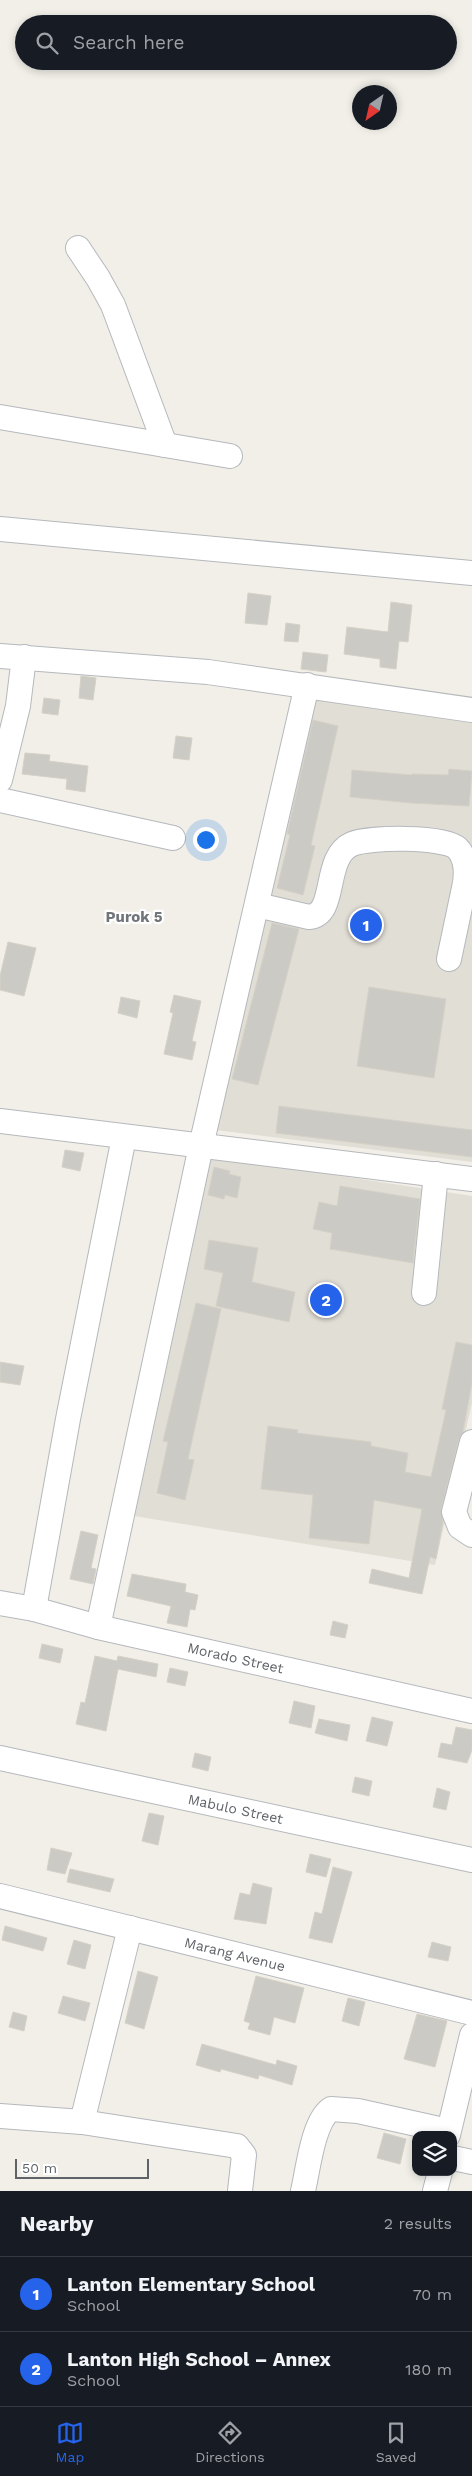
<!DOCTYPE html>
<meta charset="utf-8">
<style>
:root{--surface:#171b24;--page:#20242c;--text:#f1f3f6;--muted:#9ea1a6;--line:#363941;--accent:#2563eb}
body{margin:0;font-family:"Work Sans",sans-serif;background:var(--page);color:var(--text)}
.controls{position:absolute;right:15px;bottom:15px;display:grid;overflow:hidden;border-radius:10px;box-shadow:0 2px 8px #0003}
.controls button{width:45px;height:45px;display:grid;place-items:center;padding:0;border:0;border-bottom:1px solid var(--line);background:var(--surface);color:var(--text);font:25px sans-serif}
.compass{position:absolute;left:352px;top:85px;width:45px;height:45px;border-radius:50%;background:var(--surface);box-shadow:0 2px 8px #0003;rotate:214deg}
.scale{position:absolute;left:15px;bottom:12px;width:134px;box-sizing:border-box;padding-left:5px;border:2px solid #5f6368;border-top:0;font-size:14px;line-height:18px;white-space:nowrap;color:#5f6368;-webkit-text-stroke:4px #fff;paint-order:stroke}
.you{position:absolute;left:205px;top:839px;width:18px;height:18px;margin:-12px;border:4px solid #fff;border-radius:50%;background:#1a73e8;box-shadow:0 0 0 8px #1a73e833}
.badge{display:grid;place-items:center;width:32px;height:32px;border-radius:50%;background:var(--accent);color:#fff;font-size:16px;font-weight:700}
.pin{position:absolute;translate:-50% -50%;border:2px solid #fff;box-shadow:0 1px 5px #0006}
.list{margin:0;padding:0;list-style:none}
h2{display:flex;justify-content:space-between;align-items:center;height:65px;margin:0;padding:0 20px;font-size:21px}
h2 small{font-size:16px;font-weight:400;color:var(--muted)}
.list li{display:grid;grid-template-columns:32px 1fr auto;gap:15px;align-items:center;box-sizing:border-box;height:75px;padding:0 20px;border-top:1px solid var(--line)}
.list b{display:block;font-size:19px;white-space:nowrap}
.list p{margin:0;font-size:16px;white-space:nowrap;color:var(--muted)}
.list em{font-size:16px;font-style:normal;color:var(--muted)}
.icon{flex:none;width:28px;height:28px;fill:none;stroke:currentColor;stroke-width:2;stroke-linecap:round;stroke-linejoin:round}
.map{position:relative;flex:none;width:472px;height:2191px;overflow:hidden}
.search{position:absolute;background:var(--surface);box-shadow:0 2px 8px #0003;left:15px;right:15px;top:15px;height:55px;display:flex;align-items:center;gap:12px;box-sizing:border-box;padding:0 18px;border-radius:28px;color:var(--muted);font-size:19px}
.sheet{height:215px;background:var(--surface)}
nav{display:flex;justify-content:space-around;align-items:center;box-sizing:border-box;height:70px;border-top:1px solid var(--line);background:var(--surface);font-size:14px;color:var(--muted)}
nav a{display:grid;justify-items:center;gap:2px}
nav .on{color:var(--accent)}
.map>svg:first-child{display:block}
.education{fill:#e1ded6}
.building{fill:#cccac5;stroke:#d6d1c6}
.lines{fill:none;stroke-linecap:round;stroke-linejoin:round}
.minor-casing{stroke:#b5b8bc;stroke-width:26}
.minor{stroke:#fff;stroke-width:24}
.labels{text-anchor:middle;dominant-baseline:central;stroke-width:4.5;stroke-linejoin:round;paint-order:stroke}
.street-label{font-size:14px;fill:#5f6368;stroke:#fff}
.neighbourhood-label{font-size:15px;font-weight:bold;fill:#70757a;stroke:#fff}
</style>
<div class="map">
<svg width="472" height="2191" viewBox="0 0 472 2191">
<rect width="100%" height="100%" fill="#f1efe8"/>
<path class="education" d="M310,699L472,720V1162L215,1130Z
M209,1156L472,1196V1403L435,1565L134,1516Z"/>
<path class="building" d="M248,593L271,596L267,625L245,623Z
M391,602L412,605L408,642L399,641L396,669L380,667V659L344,654L347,627L388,632Z
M286,623L300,625L298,642L284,641Z
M303,652L328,655L326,672L301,669Z
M81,676L96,678L93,700L79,698Z
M44,698L60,700L58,715L42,713Z
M313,720L338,726L311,845L315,846L303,895L277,888L290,835L287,834Z
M176,736L192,738L189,760L173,758Z
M25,753L50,755L49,761L88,766L85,792L66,789L67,779L22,774Z
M449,769L472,771L469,806L411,803L350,797L352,770L412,775V774L448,775Z
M272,923L299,929L258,1085L232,1079Z
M8,942L36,948L24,996L0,990V976Z
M369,987L446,999L434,1078L357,1066Z
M174,995L201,1001L192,1041L196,1042L192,1060L164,1054L173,1013L170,1012Z
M121,997L140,1001L137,1018L118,1013Z
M279,1106L472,1130V1157L276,1133Z
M65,1150L84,1153L80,1171L62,1167Z
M214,1167L230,1171L229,1174L241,1177L237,1198L225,1195L224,1199L208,1195Z
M340,1186L420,1199L413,1263L330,1249L332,1233L313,1229L319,1202L337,1206Z
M209,1240L258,1248L252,1282L295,1292L289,1322L216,1306L223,1273L204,1269Z
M196,1303L221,1309L188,1459L194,1460L185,1500L157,1493L168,1442L163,1441Z
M456,1342L472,1345V1383L463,1432L459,1439L441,1509L443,1522L436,1559L430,1557L422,1594L369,1583L372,1569L409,1578L422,1509L374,1500L369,1544L309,1538L313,1495L261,1489L268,1426L298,1430L297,1433L371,1442V1446L408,1453L405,1472L431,1477L446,1410L442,1409Z
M0,1362L24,1366L20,1385L0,1382Z
M81,1531L98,1535L91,1568L96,1569L93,1584L70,1579Z
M132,1574L186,1584L185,1592L198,1595L195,1610L190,1609L187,1627L167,1623L171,1606L127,1596Z
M333,1621L348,1625L345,1638L330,1635Z
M42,1644L63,1649L60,1663L39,1658Z
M95,1656L117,1661L118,1656L158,1664L156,1677L118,1669L106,1731L76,1724L81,1702L85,1703Z
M170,1668L188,1672L185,1686L167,1682Z
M294,1701L315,1706L311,1728L289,1723Z
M372,1717L393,1722L387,1746L366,1741Z
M319,1719L350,1725L347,1741L315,1733Z
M456,1727L472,1730V1750L467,1763L438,1757L441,1743L452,1745Z
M195,1753L211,1757L208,1771L192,1767Z
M355,1777L372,1781L369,1796L352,1792Z
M437,1788L450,1792L446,1810L433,1807Z
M149,1813L164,1816L158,1845L142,1841Z
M51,1848L72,1853L65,1874L47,1870Z
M310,1854L331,1859L326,1877L306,1872Z
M333,1867L352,1872L332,1943L309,1938L315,1912L322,1914Z
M70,1869L114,1879L110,1892L67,1882Z
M253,1883L272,1888L266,1924L234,1919L240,1893L250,1895Z
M5,1926L47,1938L43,1951L2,1940Z
M74,1940L91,1945L85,1969L67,1964Z
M432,1942L451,1947L448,1961L428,1957Z
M138,1971L158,1977L144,2029L125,2023Z
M256,1976L304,1988L295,2023L274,2017L270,2035L248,2029L250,2023L244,2021Z
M63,1996L90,2003L85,2021L58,2013Z
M348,1998L365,2002L359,2026L342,2021Z
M13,2012L27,2016L24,2031L9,2027Z
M417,2014L447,2021L435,2067L404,2059Z
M202,2044L276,2065L277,2060L297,2066L292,2085L259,2075L258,2079L221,2069L220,2072L196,2065Z
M384,2133L406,2139L400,2164L377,2158Z"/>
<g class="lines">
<g class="minor-casing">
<g id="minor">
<path d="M78,248L98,278L113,305L165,445"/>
<path d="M0,417L230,456"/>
<path d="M0,529L472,573"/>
<path d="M0,656L208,672L472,710"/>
<path d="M0,780L18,706L24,657"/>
<path d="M0,800L173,838"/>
<path d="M257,905L309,917C338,915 322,857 352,844C368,837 444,836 457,848C467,858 467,875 464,888C459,911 454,935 449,959"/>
<path d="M0,1121L472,1179"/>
<path d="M424,1293L436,1174"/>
<path d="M472,1442L454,1512L460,1527L472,1535"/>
<path id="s1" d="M0,1603L34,1609L98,1627L472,1711"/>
<path d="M34,1609L68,1419L124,1137"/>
<path d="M98,1627L201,1146L307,685"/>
<path id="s2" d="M0,1758L472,1860"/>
<path id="s3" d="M0,1896L472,2013"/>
<path d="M0,2116L82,2122L130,1928"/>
<path d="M82,2122L237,2146L244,2155L240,2191"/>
<path d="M448,2135L472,2035"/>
<path d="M453,2158L472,2162"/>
<path d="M303,2191C308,2170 313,2121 331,2109L358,2111L448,2131"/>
<path d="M435,2191L440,2172"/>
</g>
</g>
<use href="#minor" class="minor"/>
</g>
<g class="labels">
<g class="street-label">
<text stroke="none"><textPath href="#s1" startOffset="242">Morado Street</textPath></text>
<text stroke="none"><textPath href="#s2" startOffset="241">Mabulo Street</textPath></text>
<text stroke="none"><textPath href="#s3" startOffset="242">Marang Avenue</textPath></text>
</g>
<g class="neighbourhood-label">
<text x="134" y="917">Purok 5</text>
</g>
</g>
</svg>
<div class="controls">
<button><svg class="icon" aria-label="layers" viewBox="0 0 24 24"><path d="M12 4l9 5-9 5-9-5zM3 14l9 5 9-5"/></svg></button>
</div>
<svg class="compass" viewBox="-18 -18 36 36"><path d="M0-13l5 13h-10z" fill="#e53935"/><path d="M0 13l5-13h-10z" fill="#9ea1a6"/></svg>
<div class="scale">50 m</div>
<div class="you"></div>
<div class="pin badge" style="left:366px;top:925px">1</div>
<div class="pin badge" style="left:326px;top:1300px">2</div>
<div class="search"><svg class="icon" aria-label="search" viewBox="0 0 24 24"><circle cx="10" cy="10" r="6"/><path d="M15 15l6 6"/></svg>Search here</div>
</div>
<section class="sheet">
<h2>Nearby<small>2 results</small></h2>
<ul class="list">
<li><span class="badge">1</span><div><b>Lanton Elementary School</b><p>School</p></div><em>70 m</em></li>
<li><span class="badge">2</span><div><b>Lanton High School – Annex</b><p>School</p></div><em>180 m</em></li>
</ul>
</section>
<nav>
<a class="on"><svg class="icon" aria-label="map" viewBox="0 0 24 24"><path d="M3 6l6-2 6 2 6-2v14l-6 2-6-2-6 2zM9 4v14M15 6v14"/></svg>Map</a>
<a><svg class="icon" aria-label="directions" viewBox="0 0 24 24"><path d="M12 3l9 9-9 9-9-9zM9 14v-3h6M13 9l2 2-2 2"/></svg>Directions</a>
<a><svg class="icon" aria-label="saved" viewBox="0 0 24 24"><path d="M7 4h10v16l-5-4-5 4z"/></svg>Saved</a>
</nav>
